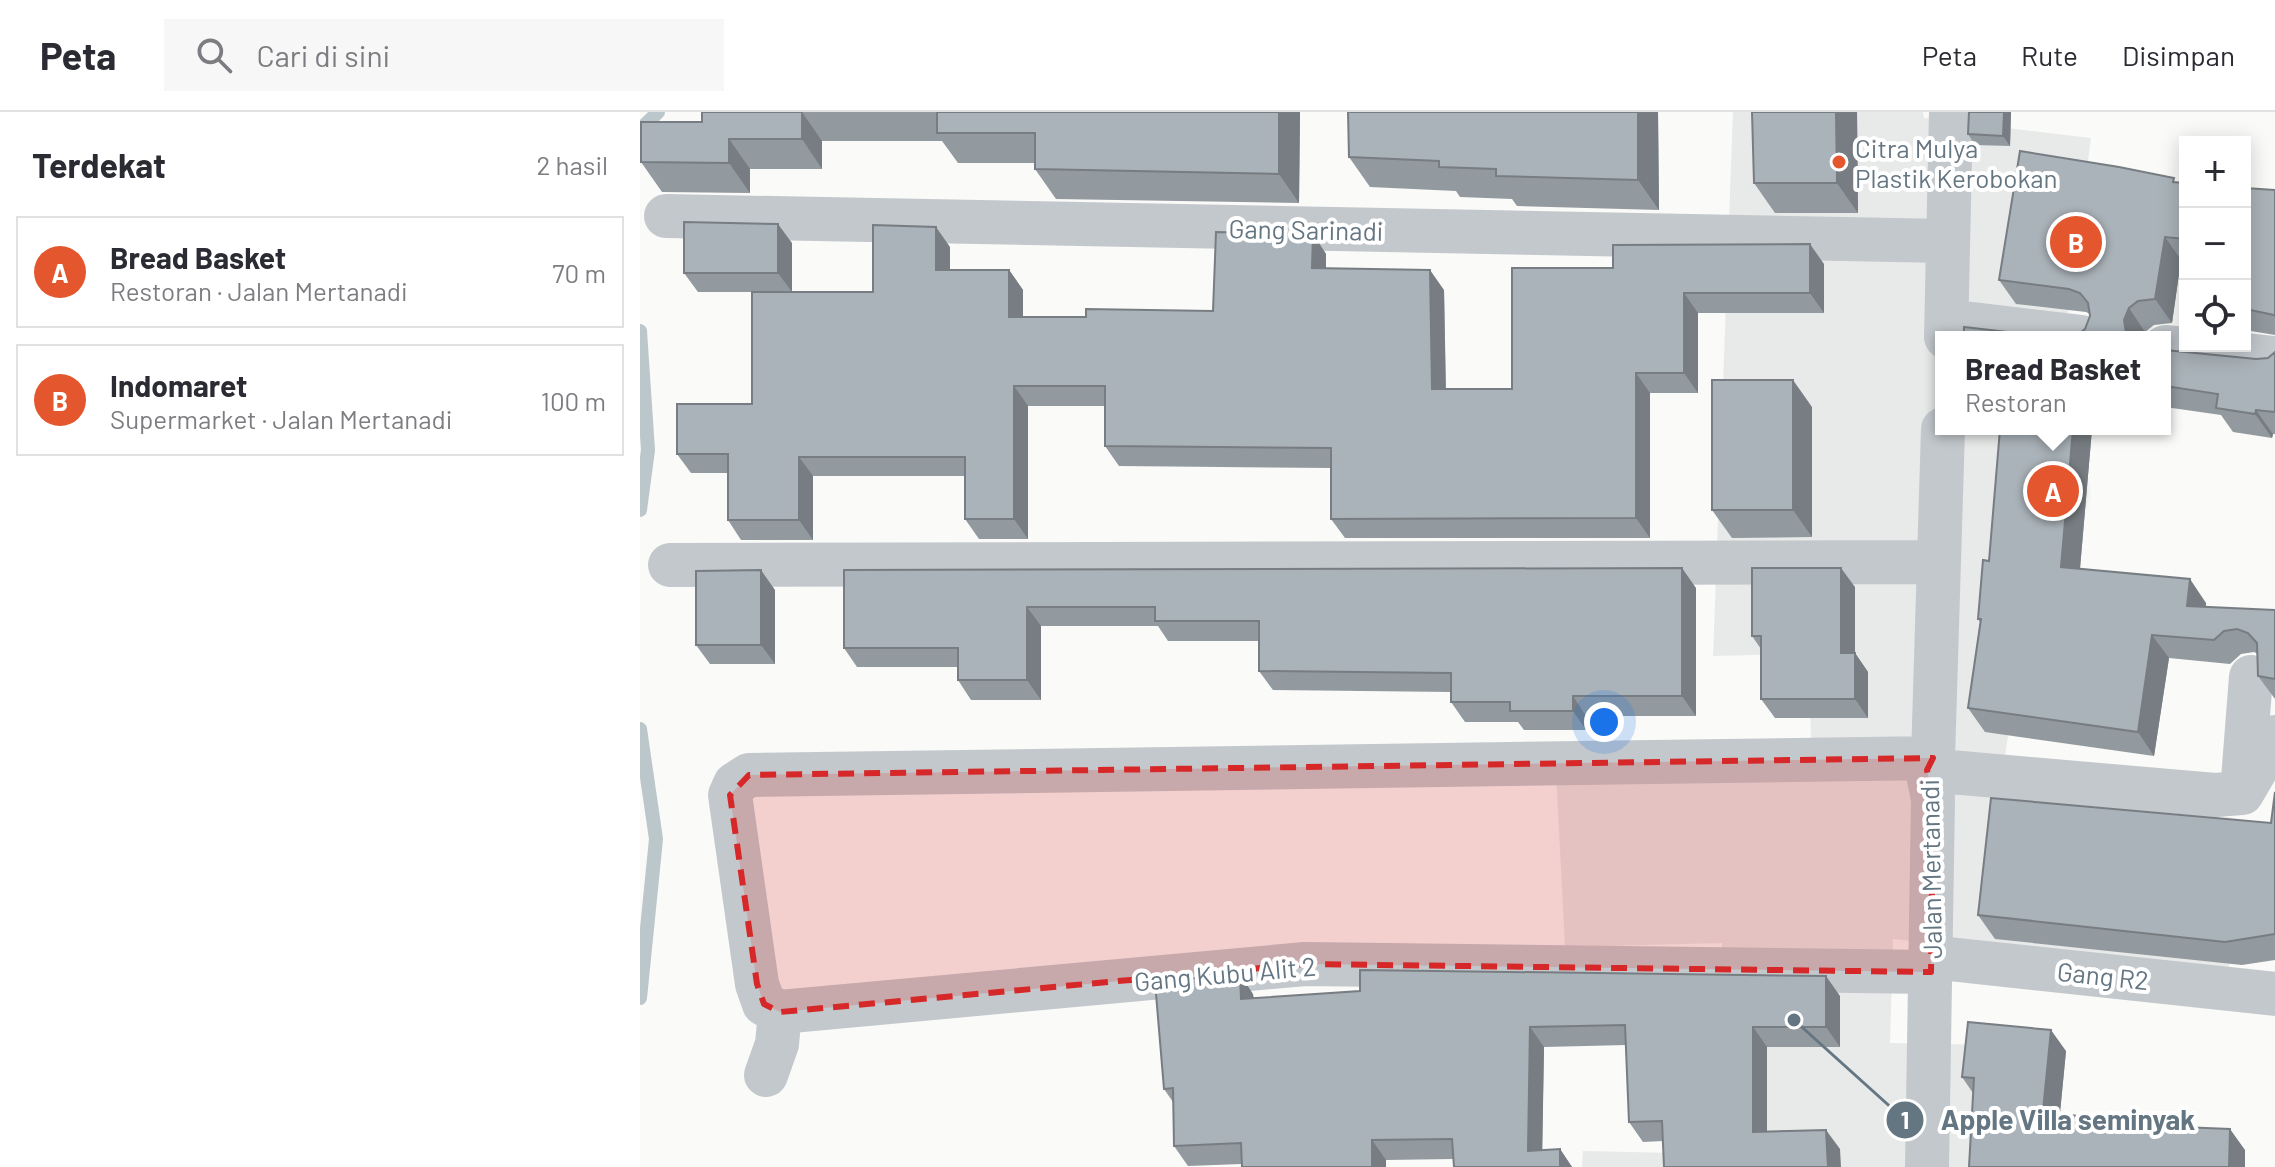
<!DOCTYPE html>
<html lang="id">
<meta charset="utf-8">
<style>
:root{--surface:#fff;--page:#f7f7f7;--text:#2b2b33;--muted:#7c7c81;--line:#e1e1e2;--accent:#e4572e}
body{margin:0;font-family:Barlow,sans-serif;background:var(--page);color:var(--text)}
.controls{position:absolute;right:24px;top:24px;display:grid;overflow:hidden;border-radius:0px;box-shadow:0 4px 20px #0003}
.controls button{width:72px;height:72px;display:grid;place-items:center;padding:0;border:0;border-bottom:2px solid var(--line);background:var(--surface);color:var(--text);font:40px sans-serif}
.you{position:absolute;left:964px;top:610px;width:28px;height:28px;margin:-20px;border:6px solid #fff;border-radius:50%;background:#1a73e8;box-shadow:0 0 0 12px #1a73e833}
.badge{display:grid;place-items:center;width:52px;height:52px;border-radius:50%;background:var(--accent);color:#fff;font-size:26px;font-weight:700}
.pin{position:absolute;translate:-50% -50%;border:4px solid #fff;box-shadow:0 2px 8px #0006}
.popup{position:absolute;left:1295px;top:219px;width:236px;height:104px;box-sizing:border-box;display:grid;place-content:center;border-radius:0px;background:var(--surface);filter:drop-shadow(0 2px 6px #0005);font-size:26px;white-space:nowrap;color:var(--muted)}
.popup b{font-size:30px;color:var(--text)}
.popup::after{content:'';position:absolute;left:50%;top:100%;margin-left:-16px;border:16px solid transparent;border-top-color:var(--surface)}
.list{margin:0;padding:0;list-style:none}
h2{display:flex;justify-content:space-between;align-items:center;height:104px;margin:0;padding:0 32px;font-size:34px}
h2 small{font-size:26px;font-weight:400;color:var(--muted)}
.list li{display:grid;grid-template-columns:52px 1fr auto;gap:24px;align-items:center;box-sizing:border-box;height:112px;margin:0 16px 16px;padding:0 16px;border:2px solid var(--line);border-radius:0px}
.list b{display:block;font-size:30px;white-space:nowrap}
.list p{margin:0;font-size:26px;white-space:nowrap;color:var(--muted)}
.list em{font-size:26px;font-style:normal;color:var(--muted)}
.icon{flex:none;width:44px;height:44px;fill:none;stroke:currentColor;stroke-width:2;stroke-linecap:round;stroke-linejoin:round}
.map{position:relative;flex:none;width:1635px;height:1055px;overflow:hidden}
header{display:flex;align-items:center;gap:48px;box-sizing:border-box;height:112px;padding:0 40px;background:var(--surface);border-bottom:2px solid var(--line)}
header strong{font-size:38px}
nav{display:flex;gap:44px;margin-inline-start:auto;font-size:28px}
.search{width:560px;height:72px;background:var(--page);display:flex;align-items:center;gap:20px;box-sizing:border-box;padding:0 28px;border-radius:0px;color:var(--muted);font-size:30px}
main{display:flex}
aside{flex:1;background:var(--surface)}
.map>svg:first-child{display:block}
.built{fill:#e8e9e9}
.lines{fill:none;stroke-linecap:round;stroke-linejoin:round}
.stream{stroke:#bbc7cb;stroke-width:14}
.minor{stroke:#c3c8cc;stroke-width:44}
.wall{fill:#929a9f}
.shaded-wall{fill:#777d82}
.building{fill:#aab3b9;stroke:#777d82;stroke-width:2}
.marked{fill:#d62828;fill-opacity:0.2;stroke:#d62828;stroke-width:6;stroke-dasharray:16 10;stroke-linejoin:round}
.poi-dot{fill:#e4572e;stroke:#fff;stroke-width:3}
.labels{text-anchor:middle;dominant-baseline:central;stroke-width:8;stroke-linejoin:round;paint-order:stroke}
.poi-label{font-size:26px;fill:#657683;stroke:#fff;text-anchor:start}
.street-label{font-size:26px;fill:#657683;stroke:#fff}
.leader{fill:none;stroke:#657683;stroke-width:3}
.callout-dot{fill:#657683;stroke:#fff;stroke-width:3}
.mark-label{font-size:24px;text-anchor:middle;font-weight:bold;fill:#fff}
.callout-label{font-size:28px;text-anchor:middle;font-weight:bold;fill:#657683;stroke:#fff;stroke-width:8;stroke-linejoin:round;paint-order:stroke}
</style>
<header>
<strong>Peta</strong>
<div class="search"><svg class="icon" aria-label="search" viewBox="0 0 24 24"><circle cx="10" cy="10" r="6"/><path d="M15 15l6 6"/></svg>Cari di sini</div>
<nav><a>Peta</a><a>Rute</a><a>Disimpan</a></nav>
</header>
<main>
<aside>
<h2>Terdekat<small>2 hasil</small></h2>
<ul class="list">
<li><span class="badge">A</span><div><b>Bread Basket</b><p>Restoran · Jalan Mertanadi</p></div><em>70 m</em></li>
<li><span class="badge">B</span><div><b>Indomaret</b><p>Supermarket · Jalan Mertanadi</p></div><em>100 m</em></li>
</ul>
</aside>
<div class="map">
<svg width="1635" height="1055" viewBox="0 0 1635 1055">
<rect width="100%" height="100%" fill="#fafaf8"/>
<path class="built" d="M1093,0H1283L1284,6L1451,26L1425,225H1301V317H1413L1361,672L1614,709L1588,860L1253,827L1250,931L1405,934L1372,1055H942L943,1039L1083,1042L1082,831L925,835L916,660L1172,653L1168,542L1073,544Z"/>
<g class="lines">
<path class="stream" d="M0,18L18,0
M0,219L8,338L0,398
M0,617L16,727L0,886"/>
<path class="minor" d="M26,104L1307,129
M1307,209L1442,225
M1306,225L1311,0
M1525,235L1635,246
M30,453L1299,450
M1287,658L1575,683L1602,681L1635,625
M1603,667L1611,565
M1290,845L1635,882
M1291,860L665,852L140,900L124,892L117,872L90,683L95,672L109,663L1293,646
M126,963L137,932L140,900
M1287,1055L1293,687L1287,658L1293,646L1303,317"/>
</g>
<path class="wall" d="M62,0H660L659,91L416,87L395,57V51H318L302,29H182V57H110V81L22,80L1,50L62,10Z
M708,0H1018L1019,98L877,94L872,87L820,85L816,79L730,75L709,45Z
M1217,0L1218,101H1135L1114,71Z
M1371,0L1370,34L1335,33L1328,22Z
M1537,70L1545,71V149L1541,148L1532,211L1514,213L1505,220L1503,225H1431L1436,224L1445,217L1450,202L1446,200L1376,192L1359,168Z
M1605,76L1635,78V223L1605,218Z
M673,122L686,142V156L804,178L806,277H872L973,156L1184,152V201H1058V281H1010V426H705L691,407V356L479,354L465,334V294H388V427H339L325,407V364H173V428H101L88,408V361H51L37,342L112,292V180H58L44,161L152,131V180H233L310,135V158H369L383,178V205H446L573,199Z
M1525,238L1616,247L1628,246L1635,240V322H1633L1632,326L1593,320L1581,303L1525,295Z
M1172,295V425L1092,426L1072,398Z
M1360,317H1452L1440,457L1566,491V495L1635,498V587L1618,564V542L1614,540L1601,542L1590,552L1529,546L1514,644L1345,620L1328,596L1340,510L1338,507L1349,449Z
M204,458L1056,476V604H946V618H884L878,610H825L811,590V580L633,578L619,559V529H528L518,514H401V588H331L318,568V555H217L204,536Z
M1215,475V541L1228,560V606H1135L1121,587V537L1112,524Z
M135,478V552H70L56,533Z
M1635,680V848L1602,853L1355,827L1338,803L1631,711Z
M613,882L614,887L1200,884V935H1127V1020L1200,1037L1023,1029L1003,1030L989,1010L986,933L904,935L902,1038L920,1037L932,1055H814L813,1047L746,1048V1055L601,1052L548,1054L534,1034L533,990L524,977Z
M1426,939L1420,1002L1605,1038V1055H1329L1333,981L1322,965Z"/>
<path class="shaded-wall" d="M162,0L182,29V57L162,27Z
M639,0H660L659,91L639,62Z
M998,0H1018L1019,98L998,68Z
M1196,0H1217L1218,101L1197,71Z
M1364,0H1371L1370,34L1363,24Z
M89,27L110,57V81L89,51Z
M138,112L152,131V180L138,161Z
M296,115L310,135V178L296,158Z
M673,122L686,142V176L672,156Z
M1525,125L1541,148L1532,211L1515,187Z
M1170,132L1184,152V201L1170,181Z
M369,158L383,178V225L369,205Z
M790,158L804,178L806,297L792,277Z
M1044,181L1058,201V281L1044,261Z
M1489,196L1505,220L1503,225H1488L1486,221L1484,208Z
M996,261L1010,281V426L996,406Z
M1153,268L1172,295V425L1153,398Z
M374,274L388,294V427L374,407Z
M1616,298L1633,322L1632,326L1615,302Z
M1433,317H1452L1438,479L1421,455Z
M159,345L173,364V428L159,408Z
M1042,456L1056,476V604L1042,584Z
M1201,456L1215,475V560L1201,541Z
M121,458L135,478V552L121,533Z
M1550,467L1566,491L1564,517L1547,494Z
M387,495L401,514V588L387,568Z
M1512,523L1529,546L1514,644L1498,620Z
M1215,541L1228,560V606L1215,587Z
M933,584L946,604V618L933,599Z
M600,862L613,882L615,907L601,887Z
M1186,864L1200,884V935L1186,915Z
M890,915L904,935L902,1055L888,1039Z
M1113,915L1127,935V1040L1113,1020Z
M1411,918L1426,939L1418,1020L1403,999Z
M1590,1017L1605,1038V1055H1589Z
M1186,1018L1200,1037L1201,1055H1188Z
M732,1028L746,1048V1055H732Z
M920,1037L932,1055H920Z"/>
<path class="building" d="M62,0H162V27H89V51L1,50V10H62Z
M297,0H639V62L395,57V21H297Z
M708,0H998V68L856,64V57L799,55V49L709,45Z
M1112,0H1196L1197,71H1114Z
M1329,0H1364L1363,24L1328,22Z
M1380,39L1479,55L1534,66L1533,70L1545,71V127L1525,125L1515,187L1498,189L1489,196L1484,208L1486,221L1489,225H1431L1436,224L1445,217L1450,204L1448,191L1440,181L1429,177L1359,168Z
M1605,76L1635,78V204L1634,203L1605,197Z
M44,110L138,112V161H44Z
M233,113L296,115V158H369V205H446V197L573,199L576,120L673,122L672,156L790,158L792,277H872V156H973V133L1170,132V181H1044V261H996V406L691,407V336L465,334V274H374V407H325V345H159V408H88V342H37V292H112V180H233Z
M1324,215L1412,225H1324Z
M1525,238L1616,247L1628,246L1635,240V300L1616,298L1615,302L1576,296L1578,282L1525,274Z
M1072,268H1153V398H1072Z
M1360,317H1433L1421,455L1550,467L1547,494L1635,498V567L1618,564L1617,531L1608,521L1597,517L1584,519L1574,528L1512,523L1498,620L1328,596L1341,507H1338L1343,448L1349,449Z
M1042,456V584H933V599H870V590H811V561L619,559V509H515V495H387V568H318V536H204V458Z
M1112,456H1201V541H1215V587H1121V524H1112Z
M121,458V533H56V459Z
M1635,680V822L1585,830L1338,803L1351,686L1631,711Z
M720,858L1186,864V915H1113V1020L1186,1018L1188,1055H1024L1022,1009L989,1010L985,913L890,915L888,1039L920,1037V1055H814L812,1027L732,1028V1055H602L601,1031L534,1034L533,976L524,977L515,870L600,862L601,887L720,879Z
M1328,910L1411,918L1403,999L1541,1019V1015L1590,1017L1589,1055H1329L1334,966L1322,965Z"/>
<path class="marked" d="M1293,646L1287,658L1293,687L1291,860L665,852L140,900L124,892L117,872L90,683L109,663Z"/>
<circle class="poi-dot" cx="1199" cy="50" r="8"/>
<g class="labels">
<g class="poi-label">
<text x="1215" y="35">Citra Mulya<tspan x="1215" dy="30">Plastik Kerobokan</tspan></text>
</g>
<g class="street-label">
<text transform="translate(666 117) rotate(1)">Gang Sarinadi</text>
<text transform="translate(1290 757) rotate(-91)">Jalan Mertanadi</text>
<text transform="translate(585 861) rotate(-5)">Gang Kubu Alit 2</text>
<text transform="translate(1463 863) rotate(6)">Gang R2</text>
</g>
</g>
<path class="leader" d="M1154 908L1265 1008"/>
<g class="callout-dot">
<circle cx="1154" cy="908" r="8"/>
<circle cx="1265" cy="1008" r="20"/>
</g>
<g class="mark-label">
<text x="1265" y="1017">1</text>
</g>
<g class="callout-label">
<text x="1428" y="1018">Apple Villa seminyak</text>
</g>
</svg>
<div class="controls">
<button>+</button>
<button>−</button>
<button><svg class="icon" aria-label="locate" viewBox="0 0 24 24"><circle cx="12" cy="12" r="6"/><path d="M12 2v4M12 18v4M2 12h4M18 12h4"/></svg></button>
</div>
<div class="you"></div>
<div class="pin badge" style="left:1413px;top:379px">A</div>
<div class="popup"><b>Bread Basket</b>Restoran</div>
<div class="pin badge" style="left:1436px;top:130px">B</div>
</div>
</main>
